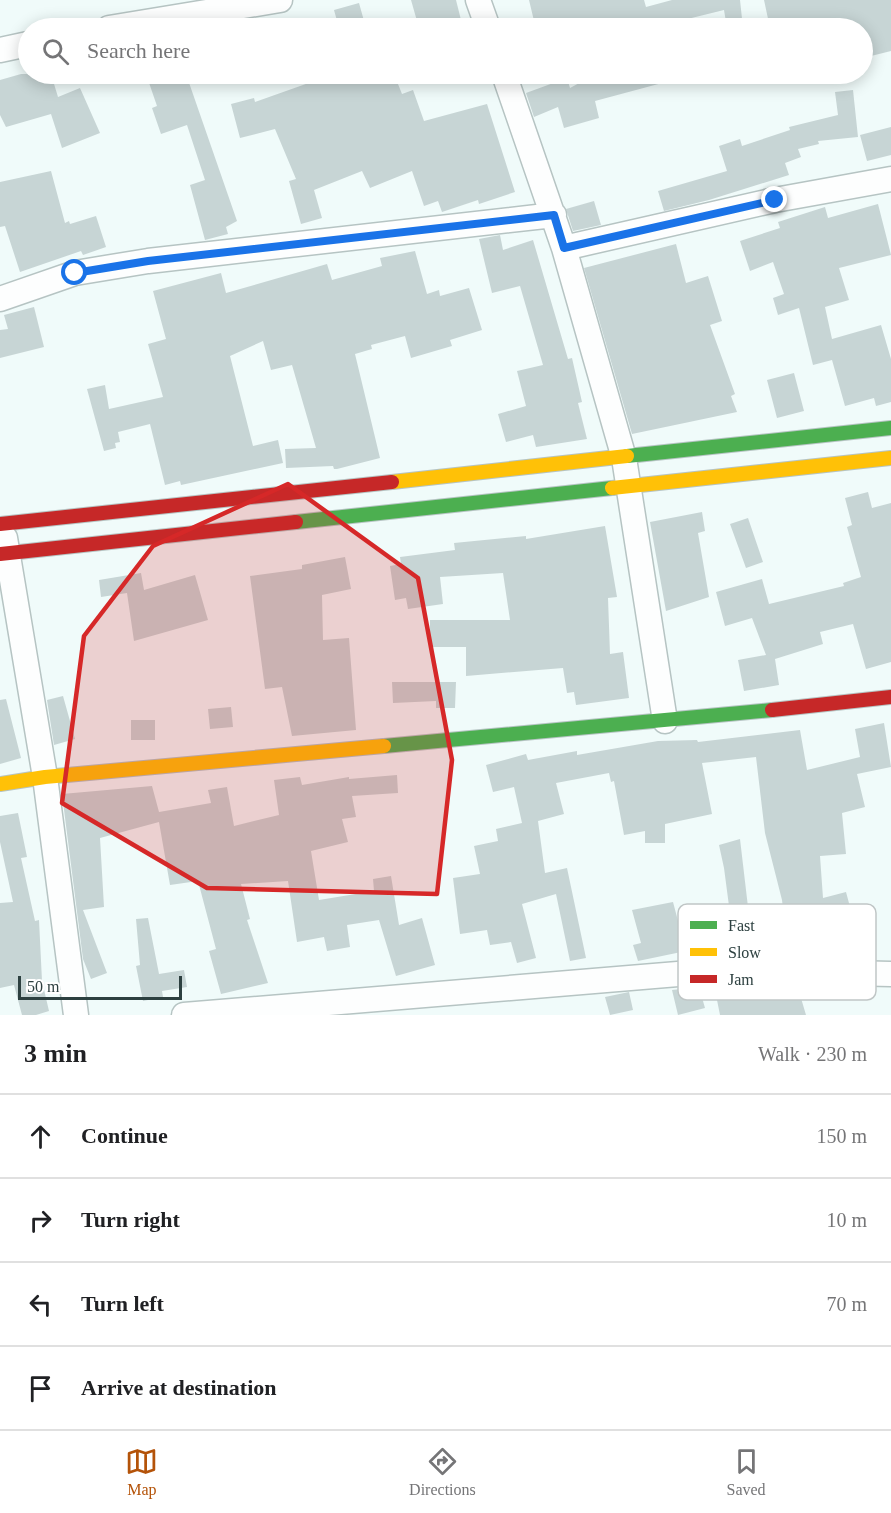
<!DOCTYPE html>
<meta charset="utf-8">
<style>
:root{--surface:#fff;--page:#f2f2f2;--text:#202124;--muted:#757577;--line:#e0e0e0;--accent:#b45309}
body{margin:0;font-family:"Times New Roman",serif;background:var(--page);color:var(--text)}
.scale{position:absolute;left:18px;bottom:15px;width:164px;box-sizing:border-box;padding-left:6px;border:3px solid #2d4040;border-top:0;font-size:16px;line-height:21px;white-space:nowrap;color:#2d4040;-webkit-text-stroke:4px #fff;paint-order:stroke}
.stop{position:absolute;width:18px;height:18px;margin:-14px;border:4px solid #1a73e8;border-radius:50%;background:#fff}
.stop.end{background:#1a73e8;border-color:#fff;box-shadow:0 2px 6px #0008}
.list{margin:0;padding:0;list-style:none}
h2{display:flex;justify-content:space-between;align-items:center;height:78px;margin:0;padding:0 24px;font-size:26px}
h2 small{font-size:20px;font-weight:400;color:var(--muted)}
.list li{display:grid;grid-template-columns:39px 1fr auto;gap:18px;align-items:center;box-sizing:border-box;height:84px;padding:0 24px;border-top:2px solid var(--line)}
.list b{display:block;font-size:22px;white-space:nowrap}
.list em{font-size:20px;font-style:normal;color:var(--muted)}
.icon{flex:none;width:33px;height:33px;fill:none;stroke:currentColor;stroke-width:2;stroke-linecap:round;stroke-linejoin:round}
.map{position:relative;flex:none;width:891px;height:1015px;overflow:hidden}
.search{position:absolute;background:var(--surface);box-shadow:0 3px 15px #0003;left:18px;right:18px;top:18px;height:66px;display:flex;align-items:center;gap:15px;box-sizing:border-box;padding:0 21px;border-radius:33px;color:var(--muted);font-size:22px}
.sheet{height:414px;background:var(--surface)}
nav{display:flex;justify-content:space-around;align-items:center;box-sizing:border-box;height:84px;border-top:2px solid var(--line);background:var(--surface);font-size:16px;color:var(--muted)}
nav a{display:grid;justify-items:center;gap:3px}
nav .on{color:var(--accent)}
.map>svg:first-child{display:block}
.building{fill:#c7d5d5}
.lines{fill:none;stroke-linecap:round;stroke-linejoin:round}
.street-casing{stroke:#b6c4c3;stroke-width:27}
.fast-casing{stroke:#b6c4c3;stroke-width:16}
.slow-casing{stroke:#b6c4c3;stroke-width:16}
.jam-casing{stroke:#b6c4c3;stroke-width:16}
.street{stroke:#fdfefe;stroke-width:24}
.fast{stroke:#4caf50;stroke-width:14}
.slow{stroke:#ffc107;stroke-width:14}
.jam{stroke:#c62828;stroke-width:14}
.route{stroke:#1a73e8;stroke-width:8}
.marked{fill:#d62828;fill-opacity:0.2;stroke:#d62828;stroke-width:4.5;stroke-linejoin:round}
.key{fill:#fff;stroke:#c0c6c6;stroke-width:1.5}
.key-label{font-size:16px;fill:#2d4040}
</style>
<div class="map">
<svg width="891" height="1015" viewBox="0 0 891 1015">
<rect width="100%" height="100%" fill="#f0fbfa"/>
<path class="building" d="M411,0H456L463,28H419Z
M529,0H644L646,7L672,0H740L743,28H727L724,10L651,28H556L554,20L535,25Z
M764,0H891V51L867,57L862,28H770Z
M359,3L366,28H339L334,10Z
M21,74H51L58,97L80,88L100,133L62,148L51,114L6,127L0,115V80Z
M146,74H186L237,221L226,227L228,234L205,240L190,185L205,180L187,125L161,134L152,108L157,106Z
M334,74H394L402,94L413,90L424,121L487,104L515,192L479,204L478,200L442,212L438,201L424,206L412,171L370,188L362,171L314,190L322,218L301,224L289,181L296,179L275,129L240,138L231,104L254,98L255,102Z
M596,74H677V79L595,101L599,118L564,128L558,107L534,117L526,93L567,78L570,88Z
M853,90L858,137L818,141L819,144L798,149L801,157L785,163L789,175L709,200L664,211L658,191L727,171L719,146L740,139L742,146L790,130L789,127L838,115L835,92Z
M891,127V155L867,161L860,135Z
M51,171L65,223L69,221L70,224L96,216L106,247L83,255L81,251L20,272L5,226L0,227V182Z
M594,201L601,225L573,231L566,209Z
M878,204L891,255L839,268L849,300L825,307L832,339L881,325L891,359V402L876,406L874,398L845,406L832,360L813,365L799,308L778,315L773,298L784,294L773,262L750,271L740,241L780,228L778,222L825,207L828,218Z
M500,235L503,250L533,240L568,359L572,358L582,402L578,403L587,439L536,447L533,435L506,442L498,414L526,406L517,371L543,365L520,286L492,293L479,239Z
M676,244L686,283L708,276L722,321L710,325L735,394L731,396L737,412L632,434L584,268Z
M415,251L427,294L439,290L440,296L469,288L482,330L450,340L452,346L411,358L405,336L371,345L372,349L355,354L380,458L337,469H334L333,466L286,468L285,449L316,448L292,365L271,370L263,341L230,356L253,446L278,440L283,463L181,485L180,481L165,485L150,424L118,432L120,442L115,443L116,448L104,451L87,389L105,385L109,409L163,397L148,344L166,339L153,291L221,273L226,293L327,264L332,280L382,266L380,258Z
M34,307L44,347L0,358V330L8,329L4,315Z
M794,373L804,411L777,418L767,380Z
M868,492L872,508L891,503V662L866,669L853,624L820,632L823,644L775,659L779,685L744,691L738,660L766,655L752,618L725,626L716,592L762,579L769,604L844,586L843,583L861,577L847,527L852,525L845,498Z
M702,512L705,531L698,533L709,597L666,611L650,522Z
M748,518L763,562L746,568L730,524Z
M605,526L617,597L608,598L610,654L623,652L629,698L576,705L574,692L567,693L563,668L466,676V647H430V620H510L503,573L440,577L443,604L408,609L406,598L395,600L390,566L401,564L400,557L455,550L454,543L526,536V539Z
M345,557L351,589L322,595L323,640L349,638L356,730L292,736L282,687L265,689L250,576L302,569V565Z
M141,573L144,590L195,575L208,620L134,641L127,593L101,597L99,580Z
M392,682H456L455,708H436V701L393,703Z
M63,696L75,739L54,745L47,700Z
M6,699L21,758L0,764V700Z
M231,707L233,727L210,729L208,709Z
M131,720H155V740H131Z
M884,723L891,767L857,774L865,807L842,813L846,854L820,856L823,898L846,892L857,933L787,943L782,900L765,833L756,757L702,763L712,814L665,824V843H645V831L624,835L614,781L611,782L609,773L556,783L564,814L538,821L545,873L567,868L586,958L570,961L556,894L522,904L536,958L517,963L511,942L490,945L487,930L460,934L453,878L480,874L474,846L498,841L496,829L522,823L514,787L493,792L486,765L526,754L528,760L577,751V755L658,741L697,740L698,742L800,730L807,770L860,757L855,729Z
M397,775L398,793L352,796L356,817L342,819L348,842L311,851L319,900L374,891L373,879L391,876L399,925L422,918L435,965L396,976L379,920L347,925L350,947L327,951L324,937L297,942L288,881L241,884L250,919L247,920L268,983L221,994L209,951L216,949L198,881L170,885L159,822L100,838L104,907L83,910L107,973L91,979L83,959L62,794L152,786L159,812L211,803L208,790L227,787L234,826L279,815L274,780L300,777L302,785L349,777V779Z
M18,813L27,857L21,858L35,921L39,920L42,981L49,1011L36,1015H22L14,985L0,988V903L13,902L0,842V816Z
M740,839L752,941L734,944L724,868L719,845Z
M673,902L686,951L638,961L633,945L641,943L632,910Z
M148,918L159,974L184,970L187,987L162,991L163,997L143,1001L136,966L140,965L136,919Z
M699,987L705,1008L678,1015L672,990Z
M755,987L758,1000L798,988L806,1015H720L716,995Z
M629,992L633,1010L610,1015L605,997Z"/>
<g class="lines">
<g class="street-casing">
<path id="street" d="M478,0L488,28
M109,28L280,0
M0,50L28,44
M504,74L564,248L624,458L665,721
M564,248L775,200L891,179
M0,299L75,273L148,261L554,215
M5,538L45,777L76,1015
M184,1015L726,970L891,974"/>
</g>
<g class="fast-casing">
<path id="fast" d="M627,456L891,428
M296,522L612,488
M384,746L772,710"/>
</g>
<g class="slow-casing">
<path id="slow" d="M392,482L627,456
M612,488L891,458
M0,784L45,777L384,746"/>
</g>
<g class="jam-casing">
<path id="jam" d="M0,524L392,482
M0,554L296,522
M772,710L891,697"/>
</g>
<use href="#street" class="street"/>
<use href="#fast" class="fast"/>
<use href="#slow" class="slow"/>
<use href="#jam" class="jam"/>
</g>
<g class="lines">
<path class="route" d="M75,273L148,261L554,215L564,248L775,200"/>
</g>
<path class="marked" d="M288,484L418,578L452,760L437,894L207,888L62,803L84,636L153,546Z"/>
<rect x="678" y="904" width="198" height="96" rx="9" class="key"/>
<rect x="690" y="921" width="27" height="8" fill="#4caf50"/>
<rect x="690" y="948" width="27" height="8" fill="#ffc107"/>
<rect x="690" y="975" width="27" height="8" fill="#c62828"/>
<g class="key-label">
<text x="728" y="931">Fast</text>
<text x="728" y="958">Slow</text>
<text x="728" y="985">Jam</text>
</g>
</svg>
<div class="scale">50 m</div>
<div class="stop" style="left:75px;top:273px"></div>
<div class="stop end" style="left:775px;top:200px"></div>
<div class="search"><svg class="icon" aria-label="search" viewBox="0 0 24 24"><circle cx="10" cy="10" r="6"/><path d="M15 15l6 6"/></svg>Search here</div>
</div>
<section class="sheet">
<h2>3 min<small>Walk · 230 m</small></h2>
<ul class="list">
<li><svg class="icon" aria-label="ahead" viewBox="0 0 24 24"><path d="M12 20V5M6 11l6-6 6 6"/></svg><div><b>Continue</b></div><em>150 m</em></li>
<li><svg class="icon" aria-label="right" viewBox="0 0 24 24"><path d="M7 20v-9h11M14 6l5 5-5 5"/></svg><div><b>Turn right</b></div><em>10 m</em></li>
<li><svg class="icon" aria-label="left" viewBox="0 0 24 24"><path d="M17 20v-9H6M10 6l-5 5 5 5"/></svg><div><b>Turn left</b></div><em>70 m</em></li>
<li><svg class="icon" aria-label="arrive" viewBox="0 0 24 24"><path d="M6 21V4h12l-3 4 3 4H6"/></svg><div><b>Arrive at destination</b></div></li>
</ul>
</section>
<nav>
<a class="on"><svg class="icon" aria-label="map" viewBox="0 0 24 24"><path d="M3 6l6-2 6 2 6-2v14l-6 2-6-2-6 2zM9 4v14M15 6v14"/></svg>Map</a>
<a><svg class="icon" aria-label="directions" viewBox="0 0 24 24"><path d="M12 3l9 9-9 9-9-9zM9 14v-3h6M13 9l2 2-2 2"/></svg>Directions</a>
<a><svg class="icon" aria-label="saved" viewBox="0 0 24 24"><path d="M7 4h10v16l-5-4-5 4z"/></svg>Saved</a>
</nav>
